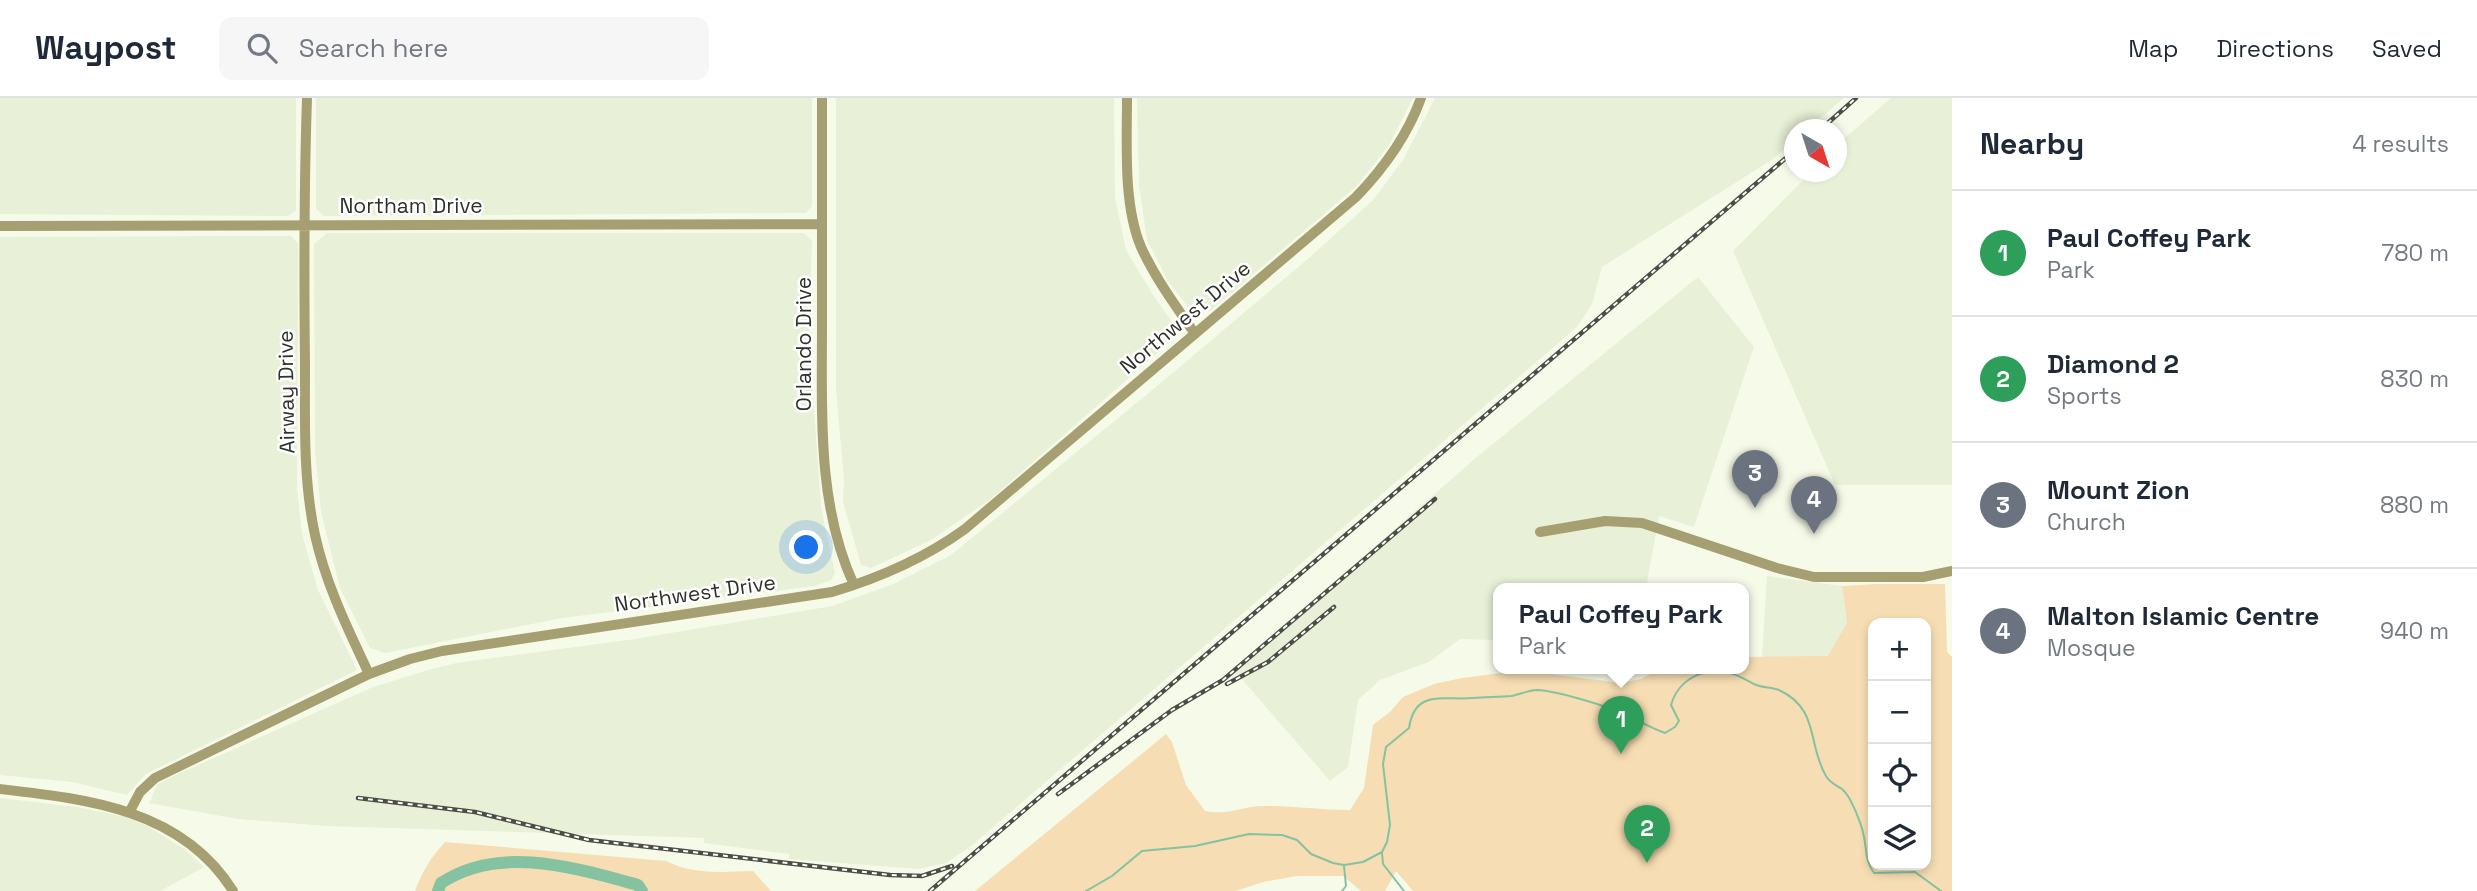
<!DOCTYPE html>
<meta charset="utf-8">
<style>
:root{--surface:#fff;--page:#f6f6f7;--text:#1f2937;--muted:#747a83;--line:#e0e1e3;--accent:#3b7a8e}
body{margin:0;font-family:"Space Grotesk",sans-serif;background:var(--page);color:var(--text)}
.controls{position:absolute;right:21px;bottom:21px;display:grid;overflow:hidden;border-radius:14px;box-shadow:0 4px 10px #0003}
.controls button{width:63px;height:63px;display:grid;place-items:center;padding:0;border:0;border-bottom:2px solid var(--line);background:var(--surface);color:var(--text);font:35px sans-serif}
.compass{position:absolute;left:1784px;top:21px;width:63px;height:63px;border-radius:50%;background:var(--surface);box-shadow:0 4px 10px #0003;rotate:141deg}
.you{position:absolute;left:807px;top:450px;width:24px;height:24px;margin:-18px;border:5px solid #fff;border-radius:50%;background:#1a73e8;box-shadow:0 0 0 10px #1a73e833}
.badge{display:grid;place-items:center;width:46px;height:46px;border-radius:50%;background:var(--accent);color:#fff;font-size:23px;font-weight:700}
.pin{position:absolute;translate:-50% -58px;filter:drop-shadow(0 2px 4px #0008)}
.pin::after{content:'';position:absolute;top:37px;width:24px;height:21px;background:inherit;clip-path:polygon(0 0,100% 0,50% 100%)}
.popup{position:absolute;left:1493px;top:485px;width:256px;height:91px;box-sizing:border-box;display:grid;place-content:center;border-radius:14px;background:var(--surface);filter:drop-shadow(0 2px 5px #0005);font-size:23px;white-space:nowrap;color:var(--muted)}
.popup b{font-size:26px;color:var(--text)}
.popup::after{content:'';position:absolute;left:50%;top:100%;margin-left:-14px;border:14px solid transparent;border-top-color:var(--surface)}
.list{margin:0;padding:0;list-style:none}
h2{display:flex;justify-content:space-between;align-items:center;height:91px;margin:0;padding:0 28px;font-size:30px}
h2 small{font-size:23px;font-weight:400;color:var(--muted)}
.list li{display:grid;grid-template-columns:46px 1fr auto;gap:21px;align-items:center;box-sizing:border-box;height:126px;padding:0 28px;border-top:2px solid var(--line)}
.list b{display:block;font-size:26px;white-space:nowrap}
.list p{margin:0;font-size:23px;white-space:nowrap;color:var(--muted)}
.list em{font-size:23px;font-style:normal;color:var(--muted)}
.icon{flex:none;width:38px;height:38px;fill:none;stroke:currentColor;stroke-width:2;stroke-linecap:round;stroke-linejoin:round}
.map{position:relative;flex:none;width:1952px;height:793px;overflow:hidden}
header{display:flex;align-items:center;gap:42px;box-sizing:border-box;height:98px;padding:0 35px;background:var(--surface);border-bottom:2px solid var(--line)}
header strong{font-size:33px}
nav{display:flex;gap:38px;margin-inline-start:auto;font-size:24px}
.search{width:490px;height:63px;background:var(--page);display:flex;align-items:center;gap:18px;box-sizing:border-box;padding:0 24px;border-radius:14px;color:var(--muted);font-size:26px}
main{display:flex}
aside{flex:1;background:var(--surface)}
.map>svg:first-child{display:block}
.built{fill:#e8f0d7}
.green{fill:#f6ddb3;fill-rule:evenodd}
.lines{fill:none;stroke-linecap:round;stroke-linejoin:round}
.stream{stroke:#84c2a2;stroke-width:2}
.river{stroke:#84c2a2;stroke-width:12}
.minor{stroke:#a69f71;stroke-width:10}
.rail-casing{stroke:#4c4e46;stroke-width:4.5}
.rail{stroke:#fff;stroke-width:2;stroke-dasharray:5;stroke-linecap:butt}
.labels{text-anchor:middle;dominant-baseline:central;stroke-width:5;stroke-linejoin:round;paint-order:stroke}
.street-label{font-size:21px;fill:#2f312a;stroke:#fff}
</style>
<header>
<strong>Waypost</strong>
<div class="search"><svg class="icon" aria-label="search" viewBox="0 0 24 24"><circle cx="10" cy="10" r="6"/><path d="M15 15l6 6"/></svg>Search here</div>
<nav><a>Map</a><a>Directions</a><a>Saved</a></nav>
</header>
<main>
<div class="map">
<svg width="1952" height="793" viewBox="0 0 1952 793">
<rect width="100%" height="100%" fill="#f6fbe9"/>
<path class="built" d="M0,0H296V112L288,118L0,116Z
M316,0H812V108L806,115L324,118L316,111Z
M836,0H1114L1115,99L1126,152L1153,197L1180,235L991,401L931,442L871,470L861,467L843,404L844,382L836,292Z
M1137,0H1413L1389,47L1357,88L1210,213L1192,214L1168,183L1147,142L1139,87Z
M1435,0H1844L1807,31L1794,32V43L1773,61L1602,169L1592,206L1577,229L971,748L946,765L919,771L789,761V756L704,745V740L327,728L238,721L149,705L157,687L169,680L373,589L425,573L456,565L635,541L832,508L891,487L951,457L1162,284L1310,159L1373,102L1403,62Z
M1891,0H1952V387H1835L1733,153L1811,74H1836L1837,47Z
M327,135H804L812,143L809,241L821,409L835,475L831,482L815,488L562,520L385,555L370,550L340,490L321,414L315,353L314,146Z
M291,138L298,145L297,390L302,436L318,492L357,572L146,676L127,697L72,684L0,677V139Z
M1698,179L1754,249L1694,429L1659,418L1646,490H1498V542L1460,541L1429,564L1380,582L1358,602L1348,669L1330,683L1234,572L1478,358Z
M1767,478L1842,488L1847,525L1828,559H1762Z
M0,700L77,709L126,719L147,728L183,750L204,769L160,793H0Z"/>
<path class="green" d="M1877,486H1945L1947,554L1952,559V793H1413L1396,773L1385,793H1361L1343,778H1297L1263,784L1236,793H975L1166,636L1172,644L1186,687L1205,713C1230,718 1243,707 1266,708C1294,708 1322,712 1350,712L1364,690L1373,627L1391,613L1403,599L1434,586L1462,580L1501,575H1543L1621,585L1641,581L1661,570H1744V559L1828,558L1847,525L1842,488ZM1873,525H1926V767H1873Z
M445,744L666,763C694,777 722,774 753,773L771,793H415C422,774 431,759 445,744Z"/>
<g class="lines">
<path class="stream" d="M1382,755L1383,766L1404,793
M1086,793L1112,778L1142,753L1195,748L1249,736L1282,737L1297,742L1311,756L1333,765L1344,767L1363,764L1382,754L1387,744L1390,727L1383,666L1386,649L1409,630C1415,590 1444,603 1473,600C1486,599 1498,599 1511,598C1519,597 1528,592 1537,592C1558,593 1607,608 1626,617C1640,623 1651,630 1665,635L1675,629L1679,623L1671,607C1676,589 1690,577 1708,574C1726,570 1739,578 1754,586C1762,590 1771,589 1779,592C1820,611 1807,646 1826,678C1830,685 1836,687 1842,691C1850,698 1852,706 1856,714C1859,722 1863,731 1864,739C1867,753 1865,763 1874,775L1915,774L1941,793
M1342,793L1346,788L1344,768"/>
<path class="river" d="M438,793L441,785C500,746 575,770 638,787L642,793"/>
<path class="minor" d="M307,0C304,89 304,178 305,267C305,323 303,382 315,437C326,487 348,531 369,576
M822,0C822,77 822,153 822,230C822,316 817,407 854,487
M1127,0C1127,46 1123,106 1141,149C1155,180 1176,208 1195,236
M0,128L821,126
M1540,434L1605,423L1642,425L1777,470L1814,479H1923L1952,473
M0,691C87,701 182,711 233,793
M130,713L140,694L155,680L369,576L410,561L442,553L832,494C879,480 925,460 965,431L1356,99C1384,70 1407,39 1421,0"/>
<g class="rail-casing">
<path id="rail" d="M1820,32L1856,0
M1227,586L1268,564L1334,509
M1058,696L1172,612L1223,582L1435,401
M358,700L475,714L589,742L890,777L922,778L952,768
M930,793L1794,53"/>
</g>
<use href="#rail" class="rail"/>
</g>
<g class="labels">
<g class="street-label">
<text x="411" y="107">Northam Drive</text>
<text transform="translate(1185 219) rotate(-40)">Northwest Drive</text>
<text transform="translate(803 246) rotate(-90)">Orlando Drive</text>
<text transform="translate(286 294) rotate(-91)">Airway Drive</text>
<text transform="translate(695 495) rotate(-8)">Northwest Drive</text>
</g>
</g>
</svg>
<div class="controls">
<button>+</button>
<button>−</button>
<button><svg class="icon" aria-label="locate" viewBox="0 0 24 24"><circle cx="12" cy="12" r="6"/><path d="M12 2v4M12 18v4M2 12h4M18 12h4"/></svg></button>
<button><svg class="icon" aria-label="layers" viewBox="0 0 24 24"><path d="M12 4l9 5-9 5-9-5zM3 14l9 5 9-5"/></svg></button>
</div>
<svg class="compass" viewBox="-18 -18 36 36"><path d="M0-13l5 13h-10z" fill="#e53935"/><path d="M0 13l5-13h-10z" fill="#747a83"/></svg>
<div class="you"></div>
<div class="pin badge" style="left:1621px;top:656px;background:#2e9e5b">1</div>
<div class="popup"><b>Paul Coffey Park</b>Park</div>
<div class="pin badge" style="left:1647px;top:765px;background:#2e9e5b">2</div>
<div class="pin badge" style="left:1755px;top:410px;background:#6b7280">3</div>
<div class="pin badge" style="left:1814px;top:436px;background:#6b7280">4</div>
</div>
<aside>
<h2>Nearby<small>4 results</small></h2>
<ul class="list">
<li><span class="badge" style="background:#2e9e5b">1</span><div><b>Paul Coffey Park</b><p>Park</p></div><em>780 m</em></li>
<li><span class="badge" style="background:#2e9e5b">2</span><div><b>Diamond 2</b><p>Sports</p></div><em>830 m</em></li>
<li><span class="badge" style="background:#6b7280">3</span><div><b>Mount Zion</b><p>Church</p></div><em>880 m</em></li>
<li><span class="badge" style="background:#6b7280">4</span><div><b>Malton Islamic Centre</b><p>Mosque</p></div><em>940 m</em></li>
</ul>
</aside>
</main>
